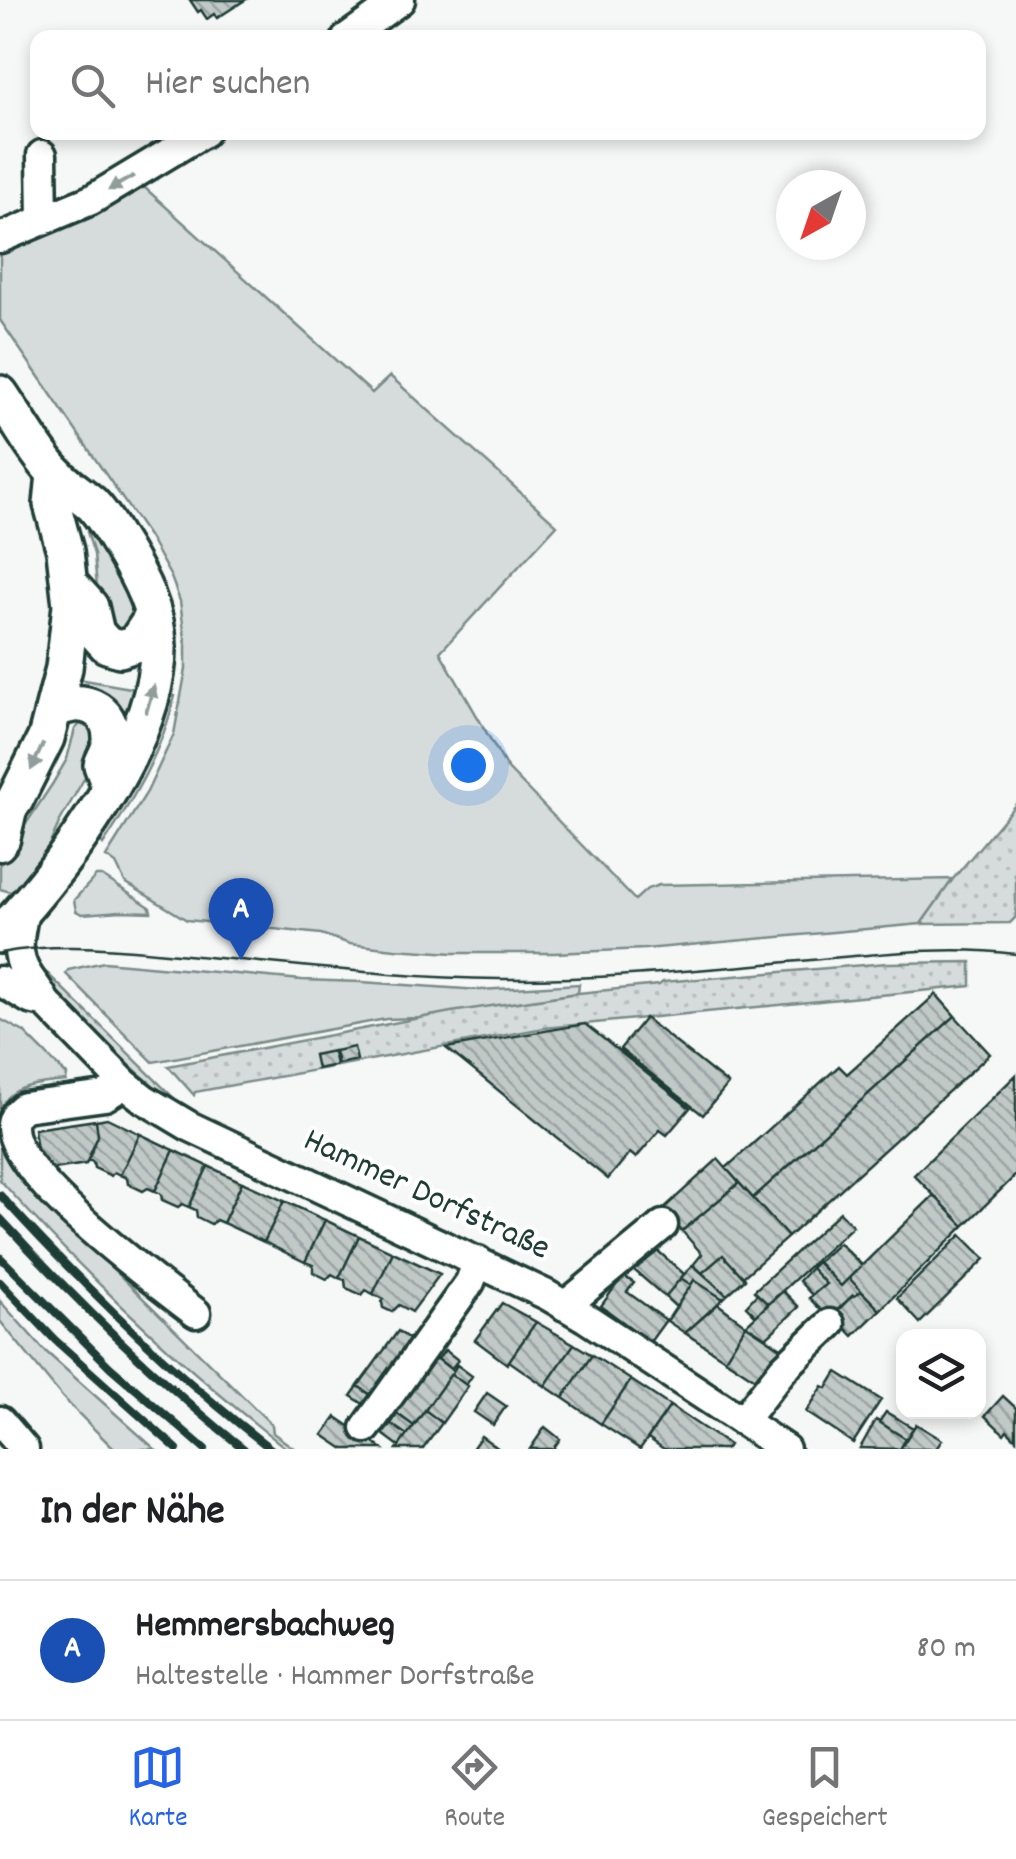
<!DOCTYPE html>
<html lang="de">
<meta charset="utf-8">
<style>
:root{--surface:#fff;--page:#f2f2f2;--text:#202124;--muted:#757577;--line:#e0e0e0;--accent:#2563eb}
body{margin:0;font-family:Dekko,sans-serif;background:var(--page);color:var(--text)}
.controls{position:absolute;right:30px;bottom:30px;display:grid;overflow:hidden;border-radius:20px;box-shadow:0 5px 15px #0003}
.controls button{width:90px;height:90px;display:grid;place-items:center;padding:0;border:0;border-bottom:2px solid var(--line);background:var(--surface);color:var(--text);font:50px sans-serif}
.compass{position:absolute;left:776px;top:170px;width:90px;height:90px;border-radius:50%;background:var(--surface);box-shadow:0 5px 15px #0003;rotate:220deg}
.you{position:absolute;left:468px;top:765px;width:35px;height:35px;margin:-25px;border:8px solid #fff;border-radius:50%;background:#1a73e8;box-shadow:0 0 0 15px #1a73e833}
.badge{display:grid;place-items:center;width:65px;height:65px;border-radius:50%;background:var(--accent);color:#fff;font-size:32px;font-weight:700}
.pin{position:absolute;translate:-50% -82px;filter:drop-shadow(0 2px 5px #0008)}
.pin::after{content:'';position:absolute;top:52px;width:35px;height:30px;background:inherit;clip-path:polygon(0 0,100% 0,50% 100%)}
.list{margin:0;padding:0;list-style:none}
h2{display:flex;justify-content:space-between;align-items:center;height:130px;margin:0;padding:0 40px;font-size:42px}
h2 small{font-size:32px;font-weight:400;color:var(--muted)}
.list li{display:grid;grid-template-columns:65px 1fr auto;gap:30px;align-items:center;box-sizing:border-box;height:140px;padding:0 40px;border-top:2px solid var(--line)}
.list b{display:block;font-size:38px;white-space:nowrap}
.list p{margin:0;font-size:32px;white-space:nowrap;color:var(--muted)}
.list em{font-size:32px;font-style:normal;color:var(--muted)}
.icon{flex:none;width:55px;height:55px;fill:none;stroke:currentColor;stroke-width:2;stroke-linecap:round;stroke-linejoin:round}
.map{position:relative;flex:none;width:1016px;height:1449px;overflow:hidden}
.search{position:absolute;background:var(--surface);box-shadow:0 5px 15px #0003;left:30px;right:30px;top:30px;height:110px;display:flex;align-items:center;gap:25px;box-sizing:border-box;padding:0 35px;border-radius:20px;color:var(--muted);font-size:38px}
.sheet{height:270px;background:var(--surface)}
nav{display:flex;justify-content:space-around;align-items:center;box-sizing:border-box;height:140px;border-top:2px solid var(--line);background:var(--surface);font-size:28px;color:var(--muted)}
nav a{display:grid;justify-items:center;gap:5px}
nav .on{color:var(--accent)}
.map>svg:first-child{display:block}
.grass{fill:#d6dcdb;stroke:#7a8c88;stroke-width:2.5}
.garden{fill:url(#garden-dots);stroke:#7a8c88;stroke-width:2.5}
.building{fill:url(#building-back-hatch);stroke:#1f3d34;stroke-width:2.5}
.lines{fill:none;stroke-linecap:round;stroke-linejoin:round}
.minor-casing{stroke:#1f3d34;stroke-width:35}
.major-casing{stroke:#1f3d34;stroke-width:42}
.minor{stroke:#fff;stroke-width:28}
.major{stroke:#fff;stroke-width:35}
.tram{stroke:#1f3d34;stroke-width:2.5}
.rail{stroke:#1f3d34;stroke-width:8}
.oneway{fill:#8f9e9a}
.labels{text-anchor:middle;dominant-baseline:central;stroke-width:8;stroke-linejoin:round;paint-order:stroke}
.street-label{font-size:35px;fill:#1f3d34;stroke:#fff}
</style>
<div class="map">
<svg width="1016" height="1449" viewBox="0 0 1016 1449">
<defs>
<pattern id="garden-dots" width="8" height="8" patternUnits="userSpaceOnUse" patternTransform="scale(2.5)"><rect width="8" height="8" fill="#d6dcdb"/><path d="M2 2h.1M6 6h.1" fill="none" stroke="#b7bebd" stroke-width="1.8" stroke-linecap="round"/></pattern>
<pattern id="building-back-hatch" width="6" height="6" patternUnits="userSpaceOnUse" patternTransform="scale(2.5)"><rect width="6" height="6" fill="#c0c9c6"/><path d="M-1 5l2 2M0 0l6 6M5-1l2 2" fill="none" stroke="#9ba4a2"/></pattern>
</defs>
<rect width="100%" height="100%" fill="#f6f7f7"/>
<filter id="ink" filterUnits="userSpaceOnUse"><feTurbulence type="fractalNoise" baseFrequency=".01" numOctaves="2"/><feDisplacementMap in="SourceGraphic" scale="20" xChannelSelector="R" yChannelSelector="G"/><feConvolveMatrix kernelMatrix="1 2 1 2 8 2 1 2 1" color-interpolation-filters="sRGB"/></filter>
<g filter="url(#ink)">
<path class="grass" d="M134,178L372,393L390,376L557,525L440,652L507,768L635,900L647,889L659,885L953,879L921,924L645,949L554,953H453L395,949L350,944L321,934L187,920L125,882L116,864L106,857L147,792L174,734L186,669V645L180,601L171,577L148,536L0,320V243Z
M92,528L125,588L134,610L133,616L127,627L122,629L111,626L99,609L94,554L87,532Z
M79,679L136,689L124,731L92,690L77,686Z
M169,694L175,696C162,751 134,798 103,845L101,842V837C130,792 155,746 169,694Z
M80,724L92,729L95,736L93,763L59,823L44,857L18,894L0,889V863L53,783L67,759L75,729Z
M96,876H102L150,907L151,912L121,911L82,914L76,911L74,900Z
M104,962L302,980L361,982L480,990L579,984L578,993L419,1018L386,1019L153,1062L66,974L68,970Z
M44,971L48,974L178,1102L175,1104C131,1067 75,1019 41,973Z
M0,1019L24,1032L67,1075L66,1081C41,1084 8,1083 0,1112Z
M0,1130L57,1206L109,1265L272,1425L273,1433L295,1449H287C183,1368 88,1278 0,1180Z
M0,1301L44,1350L155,1449H114L63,1398L0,1321Z"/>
<path class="garden" d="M1016,804V917L1010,923L921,924L953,879Z
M971,962V986L544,1028L195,1092L194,1095L168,1066L451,1012L578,993L659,985L663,982L887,963Z"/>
<path class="building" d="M190,0H245L217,18L214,14L207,19L201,10L198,12Z
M936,994L955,1016L753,1198L726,1168L839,1066L847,1074Z
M955,1016L990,1054L788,1237L753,1198Z
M645,1018L728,1084L703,1115L620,1049Z
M585,1024L690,1108L667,1135L660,1130L636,1158L630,1153L608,1179L446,1048Z
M354,1047L357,1060L338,1064L335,1051Z
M333,1051L336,1065L317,1069L314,1055Z
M1016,1075V1175L964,1226L914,1175Z
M107,1118L140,1134L120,1175L114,1172L111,1176L94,1168L93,1162L88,1160L98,1136L96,1120Z
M96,1120L98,1136L86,1164L40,1171L34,1129Z
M140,1134L174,1150L155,1191L148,1188L143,1191L128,1184L127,1178L120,1175Z
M174,1150L208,1166L189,1207L182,1204L178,1207L162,1200L161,1194L155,1191Z
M718,1159L739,1183L682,1231L662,1210Z
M208,1166L242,1182L223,1223L216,1220L211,1224L197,1217L196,1210L189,1207Z
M242,1182L284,1201L264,1242L223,1223Z
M739,1183L788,1237L743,1277L723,1255L702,1273L693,1265L702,1254L682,1231Z
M934,1195L964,1226L880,1310L849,1278Z
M284,1201L325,1220L305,1262L264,1242Z
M840,1212L853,1226L768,1304L754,1291Z
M325,1220L359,1236L339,1278L332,1274L327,1279L313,1272V1265L305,1262Z
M961,1235L985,1259L920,1323L897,1298Z
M359,1236L393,1252L373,1294L366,1290L362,1295L346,1288L345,1280L339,1278Z
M839,1243L862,1265L841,1286L818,1262Z
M658,1251L684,1274L665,1297L634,1270Z
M393,1252L440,1274L412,1312L399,1305L392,1312L383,1308L382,1302L384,1299L373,1294Z
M723,1255L745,1279L727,1295L702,1273Z
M817,1262L841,1286L849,1278L861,1291L855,1296L853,1295L829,1318L809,1298L826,1284L811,1268Z
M693,1265L702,1273L727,1295L723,1299L694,1280L691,1285L681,1278Z
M811,1268L826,1284L812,1295L799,1281Z
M625,1277L634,1283L627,1292L666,1320L650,1342L601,1306L617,1284Z
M681,1278L691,1285L676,1307L665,1297Z
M694,1280L723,1299L685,1333L667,1321Z
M783,1291L799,1307L766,1338L746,1325Z
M861,1291L880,1310L853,1336L833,1315L853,1295L855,1296Z
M757,1294L768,1304L756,1316L746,1306Z
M502,1303L536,1322L507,1364L475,1340Z
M718,1304L746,1325L725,1359L685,1333Z
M536,1322L574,1344L545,1386L509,1361Z
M746,1325L781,1348L760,1382L725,1359Z
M398,1331L416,1344L377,1399L358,1386Z
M574,1344L592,1355L563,1398L545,1386Z
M445,1350L458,1360L451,1369L438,1359Z
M592,1355L631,1380L601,1424L563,1398Z
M435,1357L453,1371L414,1426L395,1412Z
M457,1365L472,1376L466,1385L451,1374Z
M837,1372L881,1400L853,1443L806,1412L823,1386L827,1388Z
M451,1374L468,1386L442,1423L425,1410Z
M631,1380L670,1406L640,1449L601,1424Z
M358,1386L372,1396L365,1405L351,1396Z
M487,1393L506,1406L493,1425L474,1412Z
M1003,1396L1016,1408V1439L1007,1430L1004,1434L985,1416Z
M670,1406L729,1445L726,1449H664L648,1438Z
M425,1410L442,1423L423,1449H397Z
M886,1412L913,1428L906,1439L879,1422Z
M397,1414L414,1426L407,1435L391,1424Z
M336,1417L383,1449H344L323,1435Z
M876,1420L906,1439L900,1449L860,1448Z
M391,1424L407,1435L399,1446L383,1434Z
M916,1424L942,1440L936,1449H900Z
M545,1427L560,1439L553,1449H530Z
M481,1436L499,1449H472Z"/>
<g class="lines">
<g class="minor-casing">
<path id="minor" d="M347,38L400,0
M42,155L43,220
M0,238L91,200L204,132
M0,846L5,840L14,801
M25,907C20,930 13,953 27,974C33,984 40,991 45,1002L125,1084L144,1099L189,1126L547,1295L586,1318L785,1449
M0,981L30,999L43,1002
M125,1084L105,1096L24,1107C18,1112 13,1116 12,1125C10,1176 156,1282 196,1313
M565,1306L663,1225
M0,1421L24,1449
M742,1421L784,1368L830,1324
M366,1428L470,1282L478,1261"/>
</g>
<g class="major-casing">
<path id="major" d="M0,394C16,417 38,457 57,475C67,486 81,494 92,504C104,516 113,534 122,548C140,578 158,612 158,647C159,742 63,867 0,935
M73,588L90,607L96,633L107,645L120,649L135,644L153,617
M53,711C79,695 113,706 111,742C110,749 104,759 102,765L108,781
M0,818L15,800L46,738L64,668L71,605L65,551L52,504L55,474"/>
</g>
<use href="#minor" class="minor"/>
<use href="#major" class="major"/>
<path class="tram" d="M0,953C66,941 131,950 197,956C298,965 399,978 500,979C604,980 708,969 811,960C879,954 948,945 1016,954"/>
<path class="rail" d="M0,1195C84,1287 172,1373 271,1449
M0,1218C76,1301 156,1379 244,1449
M0,1257L110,1367L205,1449
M0,1282L55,1340L177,1449"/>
</g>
<defs><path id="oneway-solid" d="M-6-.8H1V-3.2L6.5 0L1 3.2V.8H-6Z" transform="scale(2.5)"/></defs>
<g class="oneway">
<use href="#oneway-solid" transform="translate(121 183) rotate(150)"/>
<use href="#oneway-solid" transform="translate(150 699) rotate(-74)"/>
<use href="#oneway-solid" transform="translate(37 757) rotate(115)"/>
</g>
</g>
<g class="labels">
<g class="street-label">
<text transform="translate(426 1196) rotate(25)">Hammer Dorfstraße</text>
</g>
</g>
</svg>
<div class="controls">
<button><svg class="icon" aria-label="layers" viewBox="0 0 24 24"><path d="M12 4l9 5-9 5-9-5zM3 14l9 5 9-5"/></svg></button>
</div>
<svg class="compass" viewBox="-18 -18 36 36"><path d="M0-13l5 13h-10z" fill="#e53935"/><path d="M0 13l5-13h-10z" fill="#757577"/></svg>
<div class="you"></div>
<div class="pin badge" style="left:241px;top:960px;background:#1a4fb4">A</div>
<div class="search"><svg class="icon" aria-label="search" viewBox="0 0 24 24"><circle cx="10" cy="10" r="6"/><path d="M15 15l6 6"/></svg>Hier suchen</div>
</div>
<section class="sheet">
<h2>In der Nähe<small></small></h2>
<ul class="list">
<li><span class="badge" style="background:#1a4fb4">A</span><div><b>Hemmersbachweg</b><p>Haltestelle · Hammer Dorfstraße</p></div><em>80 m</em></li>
</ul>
</section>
<nav>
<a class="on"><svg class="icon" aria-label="map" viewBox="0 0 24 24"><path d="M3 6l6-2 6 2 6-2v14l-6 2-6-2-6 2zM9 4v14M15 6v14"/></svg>Karte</a>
<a><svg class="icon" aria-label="directions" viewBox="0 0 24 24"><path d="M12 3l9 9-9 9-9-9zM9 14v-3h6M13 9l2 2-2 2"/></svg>Route</a>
<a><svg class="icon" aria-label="saved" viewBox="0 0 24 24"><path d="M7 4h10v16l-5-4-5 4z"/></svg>Gespeichert</a>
</nav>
